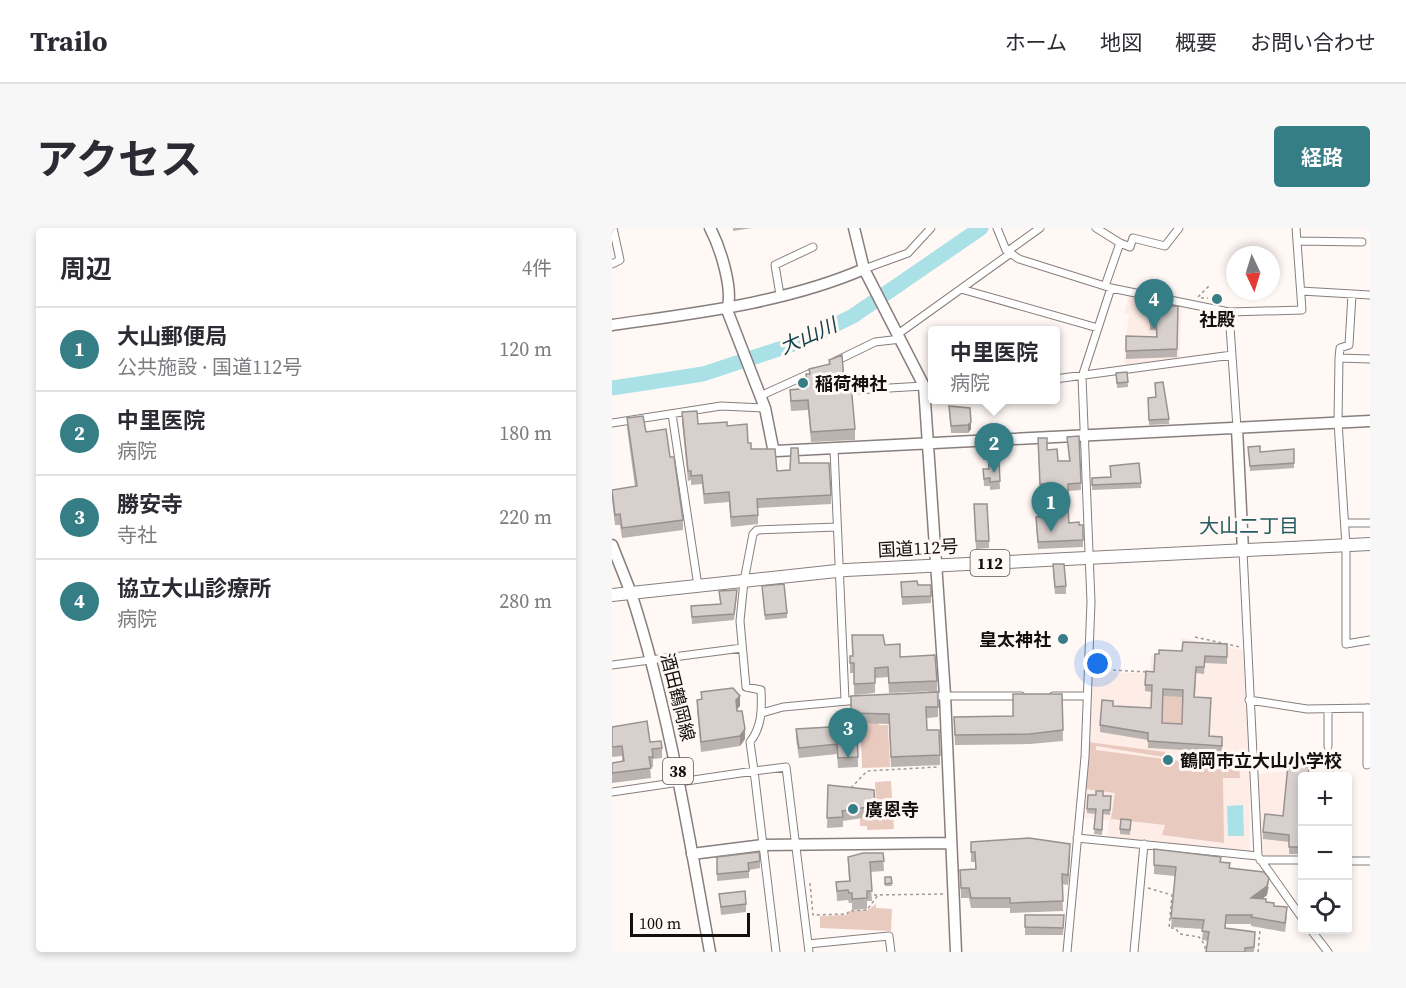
<!DOCTYPE html>
<html lang="ja">
<meta charset="utf-8">
<style>
:root{--surface:#fff;--page:#f7f7f7;--text:#2b2b33;--muted:#7c7c81;--line:#e1e1e2;--accent:#367e86}
body{margin:0;font-family:"Source Serif 4","Noto Sans JP",serif;background:var(--page);color:var(--text)}
.controls{position:absolute;right:18px;bottom:18px;display:grid;overflow:hidden;border-radius:6px;box-shadow:0 3px 9px #0003}
.controls button{width:54px;height:54px;display:grid;place-items:center;padding:0;border:0;border-bottom:2px solid var(--line);background:var(--surface);color:var(--text);font:30px sans-serif}
.compass{position:absolute;left:614px;top:18px;width:54px;height:54px;border-radius:50%;background:var(--surface);box-shadow:0 3px 9px #0003;rotate:176deg}
.scale{position:absolute;left:18px;bottom:15px;width:120px;box-sizing:border-box;padding-left:6px;border:3px solid #13100f;border-top:0;font-size:16px;line-height:21px;white-space:nowrap;color:#13100f;-webkit-text-stroke:4px #fff8f5;paint-order:stroke}
.you{position:absolute;left:486px;top:436px;width:21px;height:21px;margin:-15px;border:4px solid #fff;border-radius:50%;background:#1a73e8;box-shadow:0 0 0 9px #1a73e833}
.badge{display:grid;place-items:center;width:39px;height:39px;border-radius:50%;background:var(--accent);color:#fff;font-size:20px;font-weight:700}
.pin{position:absolute;translate:-50% -50px;filter:drop-shadow(0 2px 3px #0008)}
.pin::after{content:'';position:absolute;top:32px;width:21px;height:18px;background:inherit;clip-path:polygon(0 0,100% 0,50% 100%)}
.popup{position:absolute;left:316px;top:98px;width:132px;height:78px;box-sizing:border-box;display:grid;place-content:center;border-radius:6px;background:var(--surface);filter:drop-shadow(0 2px 4px #0005);font-size:20px;white-space:nowrap;color:var(--muted)}
.popup b{font-size:22px;color:var(--text)}
.popup::after{content:'';position:absolute;left:50%;top:100%;margin-left:-12px;border:12px solid transparent;border-top-color:var(--surface)}
.list{margin:0;padding:0;list-style:none}
h2{display:flex;justify-content:space-between;align-items:center;height:78px;margin:0;padding:0 24px;font-size:26px}
h2 small{font-size:20px;font-weight:400;color:var(--muted)}
.list li{display:grid;grid-template-columns:39px 1fr auto;gap:18px;align-items:center;box-sizing:border-box;height:84px;padding:0 24px;border-top:2px solid var(--line)}
.list b{display:block;font-size:22px;white-space:nowrap}
.list p{margin:0;font-size:20px;white-space:nowrap;color:var(--muted)}
.list em{font-size:20px;font-style:normal;color:var(--muted)}
.icon{flex:none;width:33px;height:33px;fill:none;stroke:currentColor;stroke-width:2;stroke-linecap:round;stroke-linejoin:round}
.map{position:relative;flex:none;width:758px;height:724px;overflow:hidden;border-radius:6px}
header{display:flex;align-items:center;gap:36px;box-sizing:border-box;height:84px;padding:0 30px;background:var(--surface);border-bottom:2px solid var(--line)}
header strong{font-size:28px}
nav{display:flex;gap:33px;margin-inline-start:auto;font-size:21px}
.intro{display:flex;align-items:center;justify-content:space-between;box-sizing:border-box;height:144px;padding:0 36px}
h1{margin:0;font-size:42px}
.button{padding:15px 27px;border-radius:6px;background:var(--accent);color:#fff;font-size:21px;font-weight:700}
main{display:flex;gap:36px;padding:0 36px}
aside{flex:1;background:var(--surface);border-radius:6px;box-shadow:0 3px 9px #0003}
.map>svg:first-child{display:block}
.built{fill:#feede7}
.green{fill:#e9cabf}
.water{fill:#aae1e7}
.lines{fill:none;stroke-linecap:round;stroke-linejoin:round}
.river{stroke:#aae1e7;stroke-width:15}
.street-casing{stroke:#877f7d;stroke-width:9}
.secondary-casing{stroke:#877f7d;stroke-width:13}
.primary-casing{stroke:#877f7d;stroke-width:13}
.highway-casing{stroke:#877f7d;stroke-width:14}
.path{stroke:#9f9a97;stroke-width:1.5;stroke-dasharray:3 3;stroke-linecap:butt}
.street{stroke:#fff;stroke-width:7}
.secondary{stroke:#fff;stroke-width:10}
.primary{stroke:#fff;stroke-width:10}
.highway{stroke:#fff;stroke-width:12}
.wall{fill:#bab3b0;fill-rule:evenodd}
.shaded-wall{fill:#979290}
.building{fill:#d8d0cd;stroke:#979290;stroke-width:1.5;fill-rule:evenodd}
.poi-dot{fill:#367e86;stroke:#fff8f5;stroke-width:2}
.labels{text-anchor:middle;dominant-baseline:central;stroke-width:6;stroke-linejoin:round;paint-order:stroke}
.shield{fill:#fff8f5;stroke:#5a5654;stroke-width:1.5}
.shield-label{font-size:16px;font-weight:bold;fill:#13100f}
.poi-label{font-size:18px;font-weight:bold;fill:#13100f;stroke:#fff8f5;text-anchor:start}
.street-label{font-size:18px;fill:#13100f;stroke:#fff8f5}
.water-label{font-size:20px;font-style:italic;fill:#124349;stroke:#fff8f5}
.neighbourhood-label{font-size:20px;fill:#225c62;stroke:#fff8f5}
</style>
<header>
<strong>Trailo</strong>
<nav><a>ホーム</a><a>地図</a><a>概要</a><a>お問い合わせ</a></nav>
</header>
<div class="intro"><h1>アクセス</h1><a class="button">経路</a></div>
<main>
<aside>
<h2>周辺<small>4件</small></h2>
<ul class="list">
<li><span class="badge">1</span><div><b>大山郵便局</b><p>公共施設 · 国道112号</p></div><em>120 m</em></li>
<li><span class="badge">2</span><div><b>中里医院</b><p>病院</p></div><em>180 m</em></li>
<li><span class="badge">3</span><div><b>勝安寺</b><p>寺社</p></div><em>220 m</em></li>
<li><span class="badge">4</span><div><b>協立大山診療所</b><p>病院</p></div><em>280 m</em></li>
</ul>
</aside>
<div class="map">
<svg width="758" height="724" viewBox="0 0 758 724">
<rect width="100%" height="100%" fill="#fff8f5"/>
<path class="built" d="M517,67L570,78L567,133L513,141L512,122L517,87L512,85Z
M569,410L631,422L637,535L638,623L495,610L497,592L471,590L479,443L542,446L543,443H538L539,426L569,428Z
M699,541L698,548H690L689,630H656L650,625L646,546Z"/>
<path class="green" d="M551,463C560,470 567,470 577,464L570,502L550,501Z
M266,495L267,497H276L278,539L250,540L249,511H237L236,496Z
M476,514L553,524L552,529L484,518V522L605,538H627L628,550H611L612,615L550,607L553,597L499,591L503,565L473,561Z
M279,553L282,601L255,602V598H248V589L264,572L263,554Z
M264,676V680L280,681L279,703L208,700V688L235,687L238,683L256,682Z"/>
<path class="water" d="M631,577L632,608H616L615,578Z"/>
<g class="lines">
<path class="river" d="M0,160L91,146L188,114L241,88L369,0"/>
<g class="street-casing">
<path id="street" d="M385,0L394,22L407,31L499,60L617,84L690,82L684,0
M484,0L508,15
M685,13L750,14
M396,23L428,0
M0,36L8,32L1,0
M252,41L296,25L319,0
M493,58L508,15L518,19L521,10L553,18L567,0
M349,61L486,100
M689,63L758,67
M740,66L737,117L728,120L727,130L726,194L734,318V416L758,412
M168,67L163,37L201,19
M617,84L625,200
M286,106L399,25
M727,130L758,131
M224,133L263,114L289,111
M443,151L620,127
M243,162L312,158
M148,168L201,144
M60,186L86,358
M0,195L109,178L153,180
M222,221L233,472
M733,295H758
M631,323L646,628L690,690
M0,437L130,420
M318,468H409
M441,468H475
M637,472L695,481L758,480
M755,480V537
M716,481V518
M150,485L171,479L247,472
M725,541V548
M0,564L142,543L138,514C150,499 150,481 149,462L134,459L128,393L132,353L141,306L145,302L225,299
M465,610L646,628
M648,632H690
M736,633H758
M699,702L716,724
M196,716L277,708L279,724
M164,724L142,543L174,539L197,724
M455,724L473,529L479,374L470,149L499,60
M522,724L532,616"/>
</g>
<g class="secondary-casing">
<path id="secondary" d="M98,0C108,19 122,62 115,82L153,180L161,220L164,223L758,193
M242,0L252,41L312,158L333,467L344,724
M0,97C84,85 173,75 252,41
M625,200L631,323
M0,317L19,365
M80,626L151,617L339,615"/>
</g>
<g class="primary-casing">
<path id="primary" d="M19,365C57,482 76,603 98,724"/>
</g>
<g class="highway-casing">
<path id="highway" d="M0,367L234,342L758,316"/>
</g>
<path class="path" d="M586,69L597,58
M589,70H596
M583,409L628,419
M483,441L535,444
M234,482L235,507
M239,560L255,543L325,539
M198,655L201,687L235,686L237,683L255,682L266,667
M536,660L560,667L557,700H563L568,706L587,709L593,717V724
M262,667L331,666
M646,724L648,702"/>
<use href="#street" class="street"/>
<use href="#secondary" class="secondary"/>
<use href="#primary" class="primary"/>
<use href="#highway" class="highway"/>
</g>
<path class="wall" d="M121,0H140L121,3Z
M566,78L565,129L514,131V108L544,109V102H538V86H544Z
M515,144L516,159L505,160L504,145Z
M194,146L232,153L243,201V212L199,214L196,182L179,183L178,172V162L195,161Z
M536,170L557,191V196L537,197Z
M337,178L358,180L359,201L356,205H339Z
M70,184L86,196L115,198L136,215L139,221L165,243L178,242L187,235L219,267V276L146,280V296L119,299L117,274L92,276L90,256L79,257V252L76,253L70,194Z
M15,190L34,204L58,229L71,292V302L10,310L8,297H3L0,272V262L23,259L15,200Z
M467,208L469,262L456,263V281L457,295L467,297H471V319L426,321L424,296L440,288L444,281L443,263H428L426,217L435,222L446,233H457L455,209Z
M386,216L388,261L378,262V258H372L371,241H376V232H371L370,217Z
M636,219L682,235V240L638,243Z
M527,235L529,260L480,262V250L499,249Z
M362,284L377,313V320L364,321Z
M441,344L454,358V366H443Z
M289,354L306,357L319,368V375L290,377Z
M150,358L175,385V390L153,392Z
M107,363L125,368L122,392L80,396L79,378L108,376Z
M240,407L273,417L288,429L325,453V463L277,465L276,449L263,450V465L242,467V445H238V428H241Z
M615,416V436L593,435L592,446L584,445L583,469L598,508L610,509V524L536,520V512L488,504V497L501,478L539,480V464L533,463V457L542,444L547,426L570,423ZM551,468L571,469L570,496L550,495Z
M89,464L128,478L125,481L133,511L128,518L89,524L85,482V472L89,471Z
M326,464V489L315,490V502L328,527V537L279,539L277,496L239,495V468Z
M450,466L451,513L418,516L343,517L342,489L401,488Z
M0,499L50,520V530L41,531V539H38L39,550L0,555V535L10,534V528L0,529Z
M184,501L240,509L246,529V539L226,540L225,526L187,530L184,511Z
M696,549L688,626H677V614L651,611V604L671,588Z
M216,557L263,578V588L231,593V599L215,600Z
M476,567L499,568L498,587L491,586L490,607L482,606L484,586L475,585Z
M519,592L518,607L508,606V601Z
M359,614L458,626L456,657L450,656L451,683L398,685V680H359L357,670H349L348,642L363,641V634H359Z
M542,621L609,634L618,640L657,659L655,667L650,671L662,678L675,688L673,704L639,698V696H614V700L643,713L642,724H594L596,713L590,712L591,701L559,699L563,648L542,646Z
M271,625L272,643L258,644L260,673H255V681L240,682V675H237L236,672L225,673L224,654L237,653L236,629Z
M105,629L148,633V640L137,642V650L105,653Z
M273,649H279L280,658H273Z
M107,666L134,676V684L109,687Z
M413,687L452,695L451,707H413Z"/>
<path class="shaded-wall" d="M359,194V201L356,205V197Z
M128,468V478L124,482V472Z
M133,501V511L128,518V508Z
M458,616V626L456,657V647Z
M657,650L655,667L639,679V670Z"/>
<path class="building" d="M544,78H566L565,121L514,123V108L545,109L544,94H538V86H545Z
M230,127L232,153L237,152L239,156L243,201L199,204L196,172L179,173L178,162L195,160L194,146H198L197,141L218,136L217,132Z
M515,144L516,154L505,155L504,145Z
M551,154L557,191L537,192L536,170L544,169L543,155Z
M337,178L358,180L359,194L356,197L339,198Z
M85,183L86,196L115,194V198L135,196L136,215H139V221H163L165,243L178,242L179,220H186L187,235H217L219,267L145,271L146,287L119,289L117,264L92,266L90,247L79,248V243H76L70,184Z
M31,188L34,204L54,201L58,229H62L71,292L10,300L8,286L3,287L0,262L25,258L15,190Z
M467,208L469,255L456,256V281L457,295L467,294V297H471V312L426,314L424,289L440,288V282L445,281L443,256H428L426,210H435V222L445,221L446,233H458L455,209Z
M386,216L388,253L378,254V250L372,251L371,241H377L376,224H371L370,217Z
M648,218V224L682,221V235L638,238L636,219Z
M527,235L529,255L480,257V250L499,249L498,238Z
M362,276H375L377,313H364Z
M441,336H452L454,358L443,359Z
M305,353L306,357H319V368L290,369L289,354Z
M172,356L175,385L153,387L150,358Z
M125,362L122,386L80,389L79,378L109,376L107,363Z
M240,407H271L273,417L288,416V429L323,427L325,453L277,455L276,439L263,440V455L242,456V435H238V428H241Z
M571,414L615,416V429L593,428L592,439H584L582,469L599,470L597,508L610,509V518L536,513V505L488,497L490,472L501,473V478L539,480L540,457H533L534,443L542,444L543,426H547V422L570,423ZM551,461L571,462L570,496L550,495Z
M121,460L128,468L124,472L125,483H130L133,501L128,508L89,514L85,472L90,471L89,464Z
M326,464V479H314L315,502H327L328,527L279,529L277,486L239,485V468Z
M401,466H450L451,502L418,506L343,507L342,489L401,488Z
M35,493L38,514L49,513L50,520L40,521L41,529H37L39,540L0,545V535L12,533L10,518L0,519V499Z
M218,499L219,507L240,506V509H245L246,529L226,530L225,516L187,520L184,501Z
M676,537L697,539L696,549H690V596L688,619H677V607L651,604L653,586L671,588Z
M216,557L262,562L263,578L230,583L231,589L215,590Z
M484,563H491V568H499L498,582H491L490,602L482,601L484,581H475L476,567H484Z
M509,591L519,592L518,602L508,601Z
M417,610L458,616L456,647L450,646L451,673L398,675V670H359L357,660H349L348,642L364,641L363,624H359V614Z
M542,621L609,629L608,634L618,635L617,640L652,644L657,650L655,658L639,670L654,671V674L662,675V678L675,679L673,695L639,689L640,687H614L613,700L643,704L642,719L633,720V724H594L597,704L590,703L592,692L559,690L564,639L542,637Z
M147,624L148,633L136,635L137,643L105,646V629Z
M251,625H271L272,633L258,634L260,663H255V670L240,671V665H237L236,662L225,663L224,654L238,653L236,629Z
M273,649H279L280,655L273,656Z
M133,663L134,676L109,679L107,666Z
M413,687H452L451,700L413,699Z"/>
<g class="poi-dot">
<circle cx="605" cy="71" r="6"/>
<circle cx="191" cy="155" r="6"/>
<circle cx="451" cy="411" r="6"/>
<circle cx="556" cy="532" r="6"/>
<circle cx="241" cy="581" r="6"/>
</g>
<g class="labels">
<g class="shield">
<rect x="358.5" y="322" width="39" height="26" rx="4.5"/>
<rect x="51" y="530" width="30" height="26" rx="4.5"/>
</g>
<g class="shield-label">
<text x="378" y="335">112</text>
<text x="66" y="543">38</text>
</g>
<g class="poi-label">
<text x="605" y="91" text-anchor="middle">社殿</text>
<text x="203" y="155">稲荷神社</text>
<text x="439" y="411" text-anchor="end">皇太神社</text>
<text x="568" y="532">鶴岡市立大山小学校</text>
<text x="253" y="581">廣恩寺</text>
</g>
<g class="street-label">
<text transform="translate(306 320) rotate(-3)">国道112号</text>
<text transform="translate(66 469) rotate(76)">酒田鶴岡線</text>
</g>
<g class="water-label">
<text transform="translate(196 108) rotate(-24)">大山川</text>
</g>
<g class="neighbourhood-label">
<text x="637" y="298">大山二丁目</text>
</g>
</g>
</svg>
<div class="controls">
<button>+</button>
<button>−</button>
<button><svg class="icon" aria-label="locate" viewBox="0 0 24 24"><circle cx="12" cy="12" r="6"/><path d="M12 2v4M12 18v4M2 12h4M18 12h4"/></svg></button>
</div>
<svg class="compass" viewBox="-18 -18 36 36"><path d="M0-13l5 13h-10z" fill="#e53935"/><path d="M0 13l5-13h-10z" fill="#7c7c81"/></svg>
<div class="scale">100 m</div>
<div class="you"></div>
<div class="pin badge" style="left:439px;top:304px">1</div>
<div class="pin badge" style="left:382px;top:245px">2</div>
<div class="popup"><b>中里医院</b>病院</div>
<div class="pin badge" style="left:236px;top:530px">3</div>
<div class="pin badge" style="left:542px;top:101px">4</div>
</div>
</main>
